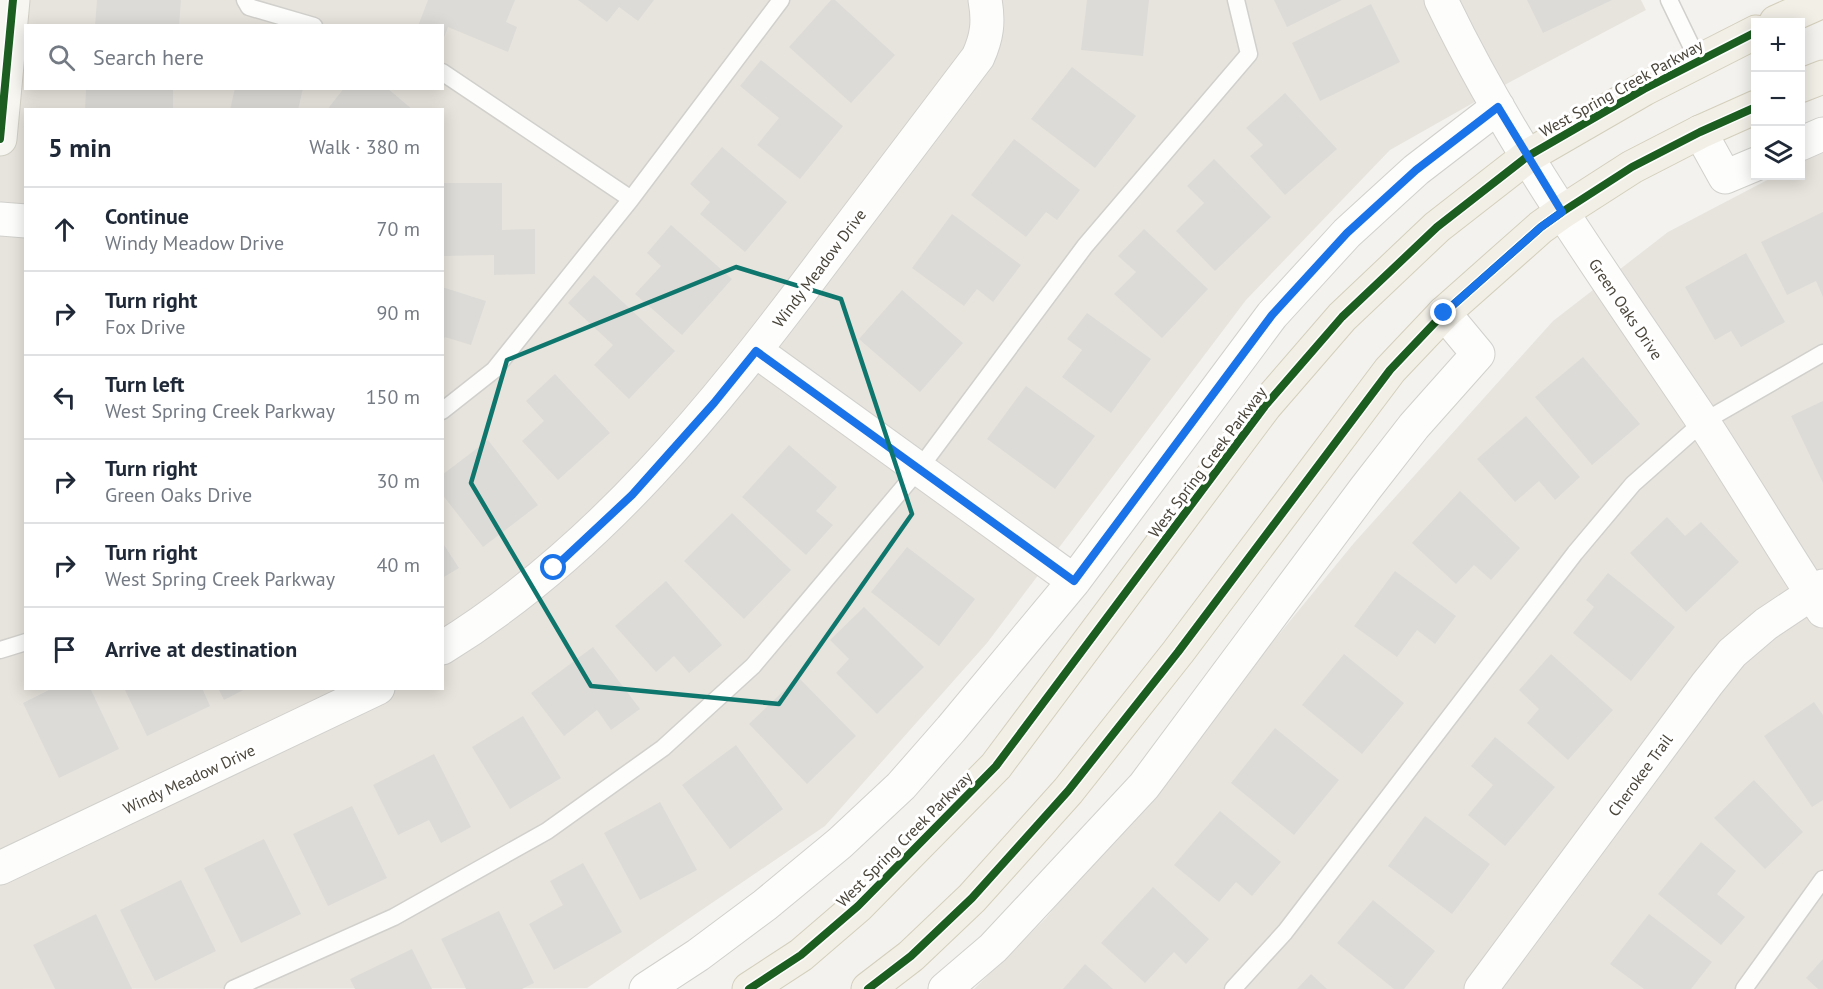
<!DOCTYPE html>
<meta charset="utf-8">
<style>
:root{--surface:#fff;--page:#f2f2f3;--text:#1f2937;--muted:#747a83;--line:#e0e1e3}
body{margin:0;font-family:"PT Sans",sans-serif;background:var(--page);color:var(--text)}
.controls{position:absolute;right:18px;top:18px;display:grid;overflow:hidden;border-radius:0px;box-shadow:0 3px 15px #0003}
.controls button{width:54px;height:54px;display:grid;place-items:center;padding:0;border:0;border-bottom:2px solid var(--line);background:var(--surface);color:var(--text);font:30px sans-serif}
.stop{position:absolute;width:18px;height:18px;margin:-14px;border:4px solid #1a73e8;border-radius:50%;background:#fff}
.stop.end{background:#1a73e8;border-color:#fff;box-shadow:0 2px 6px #0008}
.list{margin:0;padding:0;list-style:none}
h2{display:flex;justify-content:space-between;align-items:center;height:78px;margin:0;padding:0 24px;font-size:26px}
h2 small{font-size:20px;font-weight:400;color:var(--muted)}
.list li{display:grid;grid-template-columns:39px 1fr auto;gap:18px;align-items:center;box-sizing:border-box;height:84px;padding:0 24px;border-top:2px solid var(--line)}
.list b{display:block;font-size:22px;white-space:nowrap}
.list p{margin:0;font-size:20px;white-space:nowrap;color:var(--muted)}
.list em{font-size:20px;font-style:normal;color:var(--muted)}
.icon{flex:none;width:33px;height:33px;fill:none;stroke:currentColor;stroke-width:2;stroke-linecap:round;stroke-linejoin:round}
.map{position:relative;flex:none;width:1823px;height:989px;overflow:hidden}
.search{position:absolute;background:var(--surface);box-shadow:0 3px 15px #0003;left:24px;top:24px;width:420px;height:66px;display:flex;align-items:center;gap:15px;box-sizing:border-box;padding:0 21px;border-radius:0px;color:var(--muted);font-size:22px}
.panel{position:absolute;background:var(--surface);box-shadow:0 3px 15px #0003;left:24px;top:108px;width:420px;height:582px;border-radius:0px}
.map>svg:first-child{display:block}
.residential{fill:#e7e4dd;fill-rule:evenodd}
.building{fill:#dddbd7}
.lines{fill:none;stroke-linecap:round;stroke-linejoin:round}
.lane-casing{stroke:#d1d0cc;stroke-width:19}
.street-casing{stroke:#d1d0cc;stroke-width:35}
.secondary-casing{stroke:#d2d0c5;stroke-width:35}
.primary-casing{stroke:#d4cfbc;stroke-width:35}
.lane{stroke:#fdfdfc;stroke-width:16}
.street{stroke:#fdfdfc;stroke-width:33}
.secondary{stroke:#f7f6f1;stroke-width:33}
.primary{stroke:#f1efe6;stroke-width:33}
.cycleway-casing{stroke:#fff;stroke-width:11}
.cycleway{stroke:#1b5e20;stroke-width:8}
.route{stroke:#1a73e8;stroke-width:8}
.marked{fill:none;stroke:#0f766e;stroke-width:4.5;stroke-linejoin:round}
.labels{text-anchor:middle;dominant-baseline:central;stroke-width:6;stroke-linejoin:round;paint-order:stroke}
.street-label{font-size:16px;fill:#4a453a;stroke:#fff}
</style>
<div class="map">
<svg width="1823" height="989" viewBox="0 0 1823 989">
<rect width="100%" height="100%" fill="#f3f2ee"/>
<path class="residential" d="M0,0H1641L1646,10L1510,82L1390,150L1246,300L987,643L825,826L587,988L0,989ZM26,26H442V88H26ZM26,110H442V688H26Z
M1823,153V989H974L1046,918L1354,543L1553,321L1668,232L1775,176H1800L1801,162Z"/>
<path class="building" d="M97,0H181L179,26H95Z
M428,0H515L506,22L517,27L508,52L448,27L443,40L442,26H418Z
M578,0H654L638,21L619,7L607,22Z
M831,0H835L895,55L851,103L789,47Z
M1087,0H1149L1143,56L1081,50Z
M1274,0H1342L1287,27Z
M1527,0H1612L1543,33Z
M1371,4L1400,62L1320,101L1292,43Z
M761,60L843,126L800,179L757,145L779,118L740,86Z
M1072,67L1136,116L1095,168L1031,119Z
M86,88H173V110H85Z
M235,88H303L298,110H230Z
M344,88H387L413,110H327Z
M1285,93L1337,149L1285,195L1250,156L1263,145L1246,128Z
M1014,139L1080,190L1057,220L1046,212L1026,237L971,195Z
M722,147L787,202L745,252L700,214L710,202L690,184Z
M1214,159L1271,217L1215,271L1176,231L1204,203L1187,186Z
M442,183H502V230L535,229V274L494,275V255L442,256Z
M1823,212V297L1816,281L1787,295L1761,242Z
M952,214L1021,265L993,302L977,289L964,306L912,268Z
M671,225L732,279L682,335L635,294L661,266L647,253Z
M1144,229L1208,289L1162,338L1114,294L1136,272L1118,256Z
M1746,253L1785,322L1741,347L1731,331L1715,340L1685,287Z
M594,275L675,351L629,399L594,365L613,345L568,303Z
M442,287L486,301L471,345L445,337L442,342Z
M902,290L963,343L920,392L859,339Z
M1087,313L1151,359L1111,413L1062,377L1082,350L1067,339Z
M1583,357L1640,424L1592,465L1535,397Z
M555,374L610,433L558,480L522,441L544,421L526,401Z
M1026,386L1095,436L1055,489L987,439Z
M1823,401V483L1791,416Z
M1526,416L1580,477L1555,500L1539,481L1515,502L1477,459Z
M488,440L538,505L483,547L442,494V475Z
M789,445L837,487L816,511L833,525L806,555L742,497Z
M1460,491L1520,548L1491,580L1474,565L1456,584L1412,543Z
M732,513L791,570L744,619L684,561Z
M1667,517L1685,536L1701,522L1739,562L1686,612L1630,553Z
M442,542L459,568L442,578Z
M907,547L975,599L939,646L871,592Z
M1395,571L1456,616L1435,644L1417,630L1397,657L1354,626Z
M1608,573L1675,627L1631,681L1573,633L1594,607L1586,600Z
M666,581L722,645L689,673L674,656L656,672L615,626Z
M864,607L924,667L877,714L836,673L849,659L830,640Z
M593,647L640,709L611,730L597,710L564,736L531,693Z
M1344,654L1404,703L1362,754L1302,705Z
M1551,654L1613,710L1568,760L1527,723L1539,709L1519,690Z
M798,677L856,736L807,784L749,724Z
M53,688H90L119,749L59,778L23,703Z
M124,688H202L210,706L147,736Z
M218,688H247L224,700Z
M1814,702L1823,715V800L1812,807L1764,736Z
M523,716L561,778L510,809L472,747Z
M1275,728L1339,780L1294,835L1231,783Z
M1495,737L1555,787L1505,846L1468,815L1493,785L1471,766Z
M736,745L783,809L730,849L682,785Z
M434,754L471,827L441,843L429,820L398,835L373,785Z
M1754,780L1803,832L1765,869L1714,818Z
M660,802L697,870L640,900L604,833Z
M352,806L387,878L328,906L293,834Z
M1220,811L1281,862L1252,896L1236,882L1219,902L1174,865Z
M1425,816L1490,864L1452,914L1388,866Z
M264,839L301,914L241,943L204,868Z
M1701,842L1736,871L1717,894L1745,917L1721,945L1658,894Z
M583,863L622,932L554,970L529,924L563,905L550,881Z
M181,880L216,951L155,981L120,910Z
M1153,887L1209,939L1186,964L1174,952L1145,983L1101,943Z
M1373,900L1435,951L1404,989H1394L1337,943Z
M499,911L534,983L522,989H466L441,939Z
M96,914L132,989H55L33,945Z
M1649,914L1712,962L1691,989H1644L1610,964Z
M412,949L432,989H355L350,979Z
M1823,959V989H1818L1806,978Z
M1085,964L1113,989H1063Z
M1311,974L1327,989H1297Z"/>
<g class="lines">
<g class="lane-casing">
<path id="lane" d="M245,0L249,7L314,26
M1669,0L1698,60
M442,72L631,199
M442,411L494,370L631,199L781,0
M0,650L26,642
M233,989L394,917L547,831L663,748L753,666L919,469L1085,246L1249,54L1236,0
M1233,989L1285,932L1575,553L1633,484L1703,422L1823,353
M1744,989L1823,879"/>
</g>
<g class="street-casing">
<path id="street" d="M1441,0C1512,149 1610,283 1702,420C1743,483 1782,548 1823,611
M1700,132L1725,177L1756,164
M1800,144L1823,134
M0,219L26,221
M756,351L1074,581
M442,648C598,552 714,407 822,263C874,194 926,126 978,57C987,37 989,22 985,0
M0,868L378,688
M646,989L698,955L765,905L840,843L901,786L951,729L1074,581L1272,315L1347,233L1416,170L1498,107
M945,989L993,948L1144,786L1365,489L1414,426L1478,354L1444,313
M1481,989L1707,684L1732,653L1766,624L1823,586"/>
</g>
<g class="secondary-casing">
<path id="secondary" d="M0,139L13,0"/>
</g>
<g class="primary-casing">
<path id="primary" d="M1776,22L1823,1
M1800,86L1823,77
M749,989L801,955L858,906L996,766L1265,406L1342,317L1437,227L1528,156L1644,89L1756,32
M868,989L911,956L972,898L1068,791L1178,652L1390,370L1444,313L1541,227L1562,212L1632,167L1700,132L1756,107"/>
</g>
<use href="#lane" class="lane"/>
<use href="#street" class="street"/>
<use href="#secondary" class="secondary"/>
<use href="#primary" class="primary"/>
<g class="cycleway-casing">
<path id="cycleway" d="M0,139L13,0
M749,989L801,955L858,906L996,766L1265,406L1342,317L1437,227L1528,156L1644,89L1756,32
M868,989L911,956L972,898L1068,791L1178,652L1390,370L1444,313L1541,227L1562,212L1632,167L1700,132L1756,107"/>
</g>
<use href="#cycleway" class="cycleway"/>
</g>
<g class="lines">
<path class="route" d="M554,568L632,495L714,403L756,351L1074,581L1272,315L1347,233L1416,170L1498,107L1562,212L1541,227L1444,313"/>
</g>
<path class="marked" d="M736,267L841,299L912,514L779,704L591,686L471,483L507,360Z"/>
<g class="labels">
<g class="street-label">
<text transform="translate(1621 88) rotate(-29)">West Spring Creek Parkway</text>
<text transform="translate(819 268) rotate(-53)">Windy Meadow Drive</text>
<text transform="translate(1626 309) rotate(56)">Green Oaks Drive</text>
<text transform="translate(1207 462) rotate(-53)">West Spring Creek Parkway</text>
<text transform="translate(1640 775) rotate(-54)">Cherokee Trail</text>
<text transform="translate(189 779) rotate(-25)">Windy Meadow Drive</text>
<text transform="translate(904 839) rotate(-45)">West Spring Creek Parkway</text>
</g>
</g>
</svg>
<div class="controls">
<button>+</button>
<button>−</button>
<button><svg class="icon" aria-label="layers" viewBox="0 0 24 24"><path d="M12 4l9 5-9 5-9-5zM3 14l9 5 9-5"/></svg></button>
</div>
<div class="stop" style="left:554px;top:568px"></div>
<div class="stop end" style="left:1444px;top:313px"></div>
<div class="search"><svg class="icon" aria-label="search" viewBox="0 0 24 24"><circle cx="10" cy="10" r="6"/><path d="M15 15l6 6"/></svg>Search here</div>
<section class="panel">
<h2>5 min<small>Walk · 380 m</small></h2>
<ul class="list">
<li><svg class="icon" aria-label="ahead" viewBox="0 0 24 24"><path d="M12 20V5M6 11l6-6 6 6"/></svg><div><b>Continue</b><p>Windy Meadow Drive</p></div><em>70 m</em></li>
<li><svg class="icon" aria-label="right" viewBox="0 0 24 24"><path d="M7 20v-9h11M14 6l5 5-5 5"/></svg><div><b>Turn right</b><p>Fox Drive</p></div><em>90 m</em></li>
<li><svg class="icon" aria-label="left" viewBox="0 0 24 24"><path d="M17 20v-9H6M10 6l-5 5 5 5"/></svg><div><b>Turn left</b><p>West Spring Creek Parkway</p></div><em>150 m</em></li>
<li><svg class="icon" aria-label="right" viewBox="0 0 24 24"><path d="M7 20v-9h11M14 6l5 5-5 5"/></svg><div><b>Turn right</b><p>Green Oaks Drive</p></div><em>30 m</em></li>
<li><svg class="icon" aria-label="right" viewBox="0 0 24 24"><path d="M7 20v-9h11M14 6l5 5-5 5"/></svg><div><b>Turn right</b><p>West Spring Creek Parkway</p></div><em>40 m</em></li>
<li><svg class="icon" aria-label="arrive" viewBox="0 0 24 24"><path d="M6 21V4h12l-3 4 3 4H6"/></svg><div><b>Arrive at destination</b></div></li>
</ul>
</section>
</div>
